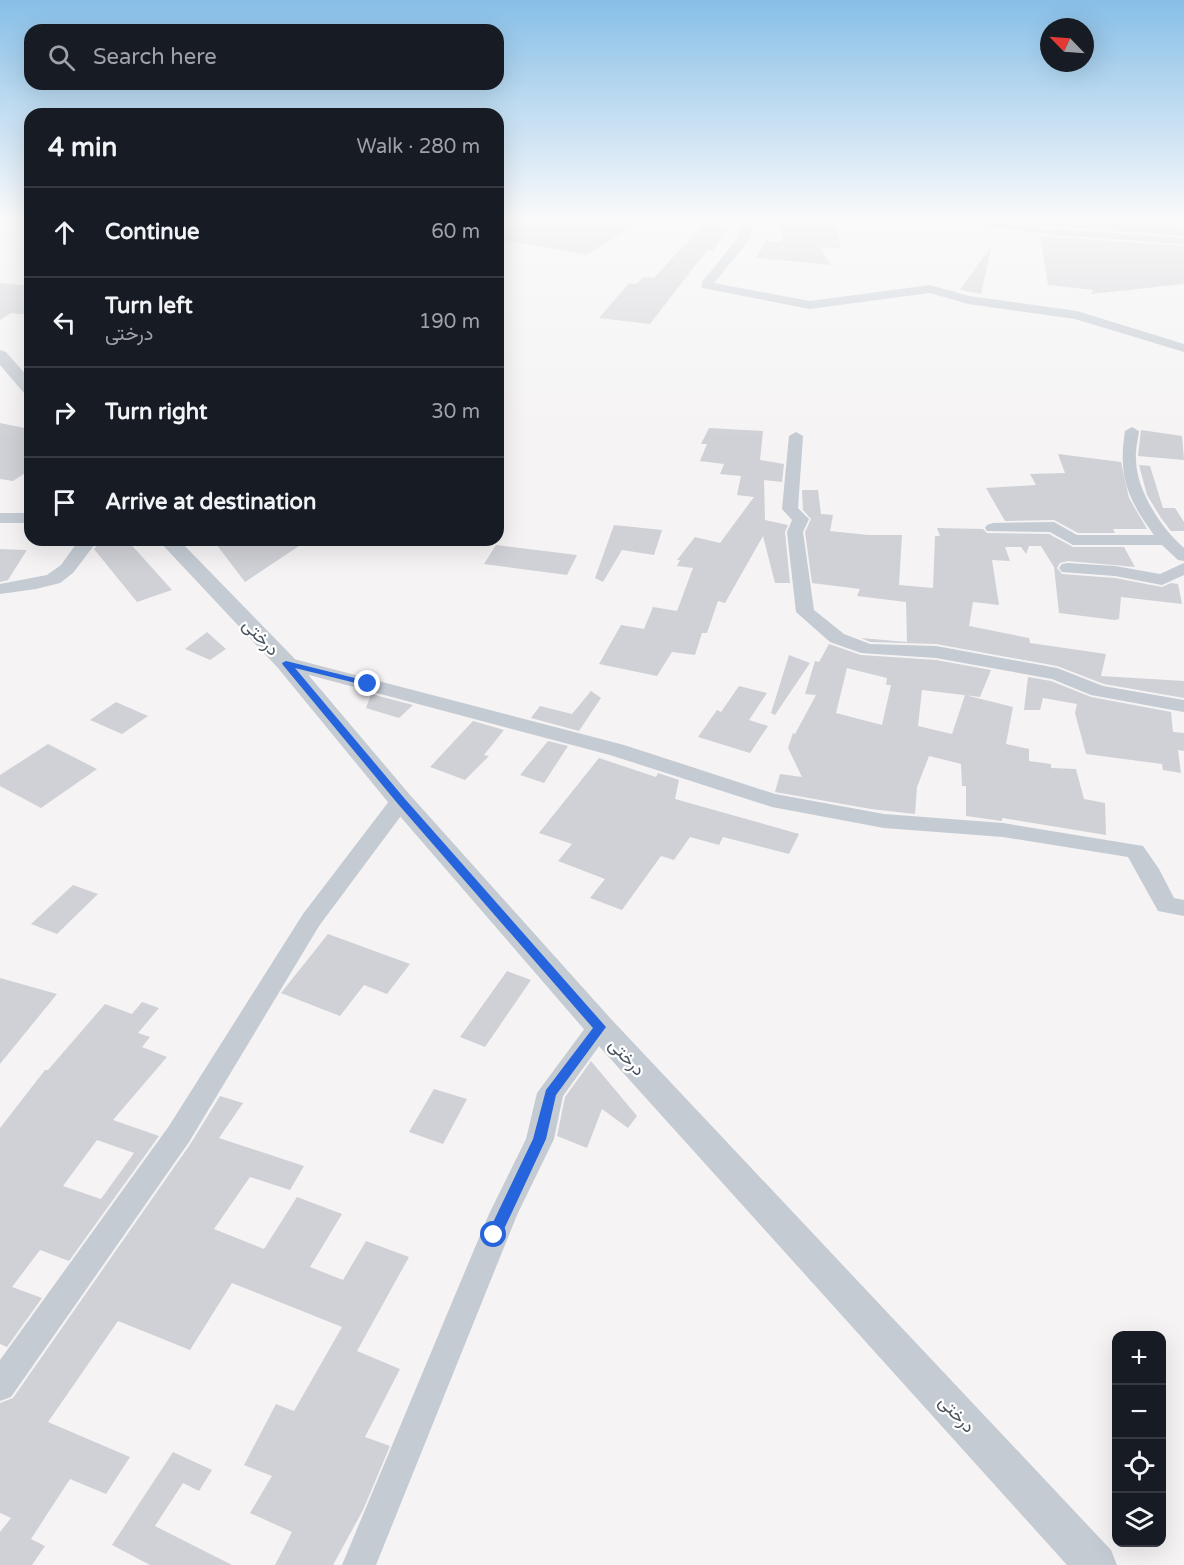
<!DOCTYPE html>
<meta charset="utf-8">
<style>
:root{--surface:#171b24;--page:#242831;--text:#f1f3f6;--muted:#9ea1a6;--line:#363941}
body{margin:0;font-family:"Varela Round",Vazirmatn,sans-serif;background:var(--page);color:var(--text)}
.controls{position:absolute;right:18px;bottom:18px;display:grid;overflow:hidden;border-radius:12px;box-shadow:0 6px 24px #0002}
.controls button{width:54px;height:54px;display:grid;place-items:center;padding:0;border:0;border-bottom:2px solid var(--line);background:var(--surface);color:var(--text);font:30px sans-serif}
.compass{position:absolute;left:1040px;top:18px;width:54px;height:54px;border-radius:50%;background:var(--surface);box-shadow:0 6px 24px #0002;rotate:295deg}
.stop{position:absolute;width:18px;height:18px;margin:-14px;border:4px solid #2564dc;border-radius:50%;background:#fff}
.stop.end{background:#2564dc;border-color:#fff;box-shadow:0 2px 6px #0008}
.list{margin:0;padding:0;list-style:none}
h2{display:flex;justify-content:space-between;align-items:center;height:78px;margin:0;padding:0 24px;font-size:26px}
h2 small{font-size:20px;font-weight:400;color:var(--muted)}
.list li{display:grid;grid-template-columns:39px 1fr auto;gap:18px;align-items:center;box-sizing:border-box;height:90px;padding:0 24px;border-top:2px solid var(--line)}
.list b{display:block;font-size:22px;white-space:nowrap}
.list p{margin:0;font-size:20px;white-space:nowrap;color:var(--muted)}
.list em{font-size:20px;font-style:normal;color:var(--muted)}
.icon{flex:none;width:33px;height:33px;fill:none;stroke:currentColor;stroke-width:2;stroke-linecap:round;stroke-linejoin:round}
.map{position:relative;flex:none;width:1184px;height:1565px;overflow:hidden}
.search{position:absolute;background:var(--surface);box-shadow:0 6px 24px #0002;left:24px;top:24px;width:480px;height:66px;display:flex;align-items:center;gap:15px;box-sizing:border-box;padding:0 21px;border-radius:18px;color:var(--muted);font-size:22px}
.panel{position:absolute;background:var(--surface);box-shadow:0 6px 24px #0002;left:24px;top:108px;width:480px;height:438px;border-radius:18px}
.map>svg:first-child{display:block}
.building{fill:#d0d1d6;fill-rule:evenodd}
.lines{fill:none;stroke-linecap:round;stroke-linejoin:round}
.minor{fill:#c4cbd3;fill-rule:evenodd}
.tertiary{fill:#c4cbd3;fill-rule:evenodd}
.route{fill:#2564dc}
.labels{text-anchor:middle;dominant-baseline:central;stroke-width:4.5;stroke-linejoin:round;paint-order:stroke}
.near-street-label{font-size:18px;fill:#4b545f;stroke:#fff}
</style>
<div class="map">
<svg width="1184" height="1565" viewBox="0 0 1184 1565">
<rect width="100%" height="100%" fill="#f5f3f3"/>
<path class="building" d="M498,219L610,220L644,219L587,255L498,239Z
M704,219H722L721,226L729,227L713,251L707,250L650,324L599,318L629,283L636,284L644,277L654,278L702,226Z
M782,219H837L840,248L820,247L831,265L756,258L766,241L781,242Z
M1037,219H1121L1184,227V236L1042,226L1038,225Z
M1040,236L1184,246V284L1091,294L1093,290L1048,285Z
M992,245L981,294L960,290Z
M0,283L30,286V315L11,313L0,320Z
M0,423L30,429V470L13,481L0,479Z
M709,428L763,431L760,460L784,464L782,482L764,480L765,520L788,525L785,532L790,583H775L763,536L725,603L718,601L707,633H702L695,655L672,652L657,676L599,664L621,625L644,629L653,607L677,611L693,568L677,566L680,560H677L695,537L720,543L754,497L737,495L741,476L720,474L724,464L700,461L707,444H701Z
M1141,430L1182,436L1184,460L1138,456Z
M1058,454L1121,462L1129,498L1147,529H1113L1115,533H1078L1054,520L1005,521L986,488L1036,485L1030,474L1065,473Z
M1139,465L1150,466L1163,508H1175L1184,522V531H1171L1161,518L1147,495Z
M802,490H818L821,514L833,515L830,531L868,535H902L899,585L933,588L935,536H940L937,528L983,529L987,533L1049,534L1073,547H1124L1135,567L1068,561L1060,563L1057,568L1062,574L1115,578L1162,587L1171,583L1178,584L1182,604L1121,597L1119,619L1115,620L1059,613L1054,567L1041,546H1029L1026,554L1021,547H1005L1010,561L992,560L999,605L973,602L969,626L1029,638L1030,643L1106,654L1101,676L1184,681V698L1104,684L1057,666L936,644L870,642L861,638L907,642L906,602L857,596L860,589L812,583L805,532L811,519L803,510Z
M614,525L662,530L654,555L622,550L603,582L595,578Z
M110,540H127L172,590L137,602L94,549L98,544Z
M213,540H308L245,582Z
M496,545L577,555L567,575L484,564Z
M0,549L27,550L8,580L0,582Z
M207,632L226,649L210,660L185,649Z
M829,644L861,655L936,660L991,670L980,697L922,690L918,726L952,734L965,695L1013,707L1006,744L1029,749V761L1051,764V768L1076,769L1084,799L1105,803L1106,835L1002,818V821L966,816V786H962L961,764L929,756L917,787L915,814L871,809L775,792L780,774L802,777L788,748L793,733L795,734L816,695L805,694L815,661L819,662ZM847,668L887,678L886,685H891L882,725L836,713Z
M789,655L810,663L775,715L771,713Z
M1028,677L1051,681L1091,697L1171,712L1173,732L1184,733V751L1178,750L1181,773L1163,770L1162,764L1086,754L1075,713L1077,704L1043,698L1040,710H1024Z
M739,686L767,693L749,720L768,726L750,753L698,737L717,710L721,712Z
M591,691L601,698L579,731L531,718L540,706L572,714Z
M371,694L413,705L399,718L366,708Z
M116,702L148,716L122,734L90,720Z
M473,721L504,730L484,755L489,756L465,780L430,767Z
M548,741L568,746L544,783L520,775Z
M48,744L97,769L41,808L0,786V775Z
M599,758L656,777L658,773L679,780L675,799L799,834L789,854L723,837L719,845L690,837L674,860L661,856L622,910L590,898L605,879L558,861L572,844L539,833Z
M73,885L98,894L57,934L31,924Z
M328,934L410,964L387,994L364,985L340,1016L281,993Z
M507,971L531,980L485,1047L460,1037Z
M0,978L57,994L0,1064Z
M142,1002L159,1008L138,1033L150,1037L142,1047L167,1057L113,1120L159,1136L69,1261L40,1250L12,1287L42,1298L7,1347L0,1344V1128L45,1070H48L105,1004L132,1014ZM97,1140L134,1153L101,1199L63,1186Z
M591,1061L637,1116L628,1128L602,1109L587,1148L557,1136L565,1097Z
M434,1089L467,1099L443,1144L409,1132Z
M220,1096L243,1103L219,1138L304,1166L290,1190L250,1177L214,1229L264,1249L297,1197L342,1214L310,1267L343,1280L366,1241L409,1257L357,1351L400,1369L365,1437L390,1446L363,1510L333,1565H275L292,1532L250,1513L272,1476L244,1465L276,1404L294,1411L342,1327L232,1283L190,1350L118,1321L48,1422L130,1457L106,1494L70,1479L31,1539L45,1546L32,1565H0V1532L11,1518L0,1513V1403L13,1398L191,1143Z
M173,1452L212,1470L199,1491L183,1483L155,1526L232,1565H150L112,1545Z"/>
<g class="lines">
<path class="minor" d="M743,219H753L750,239L714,283L810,301L930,285L969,296L1077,311L1184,344V352L1075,319L968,304L930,293L810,309L702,288V282L738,238Z
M959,219H986L1042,228L1184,238V244L1042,234L964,222Z
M1132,427L1139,431C1138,440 1135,450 1136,459C1136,490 1161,528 1184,548V561L1178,560L1162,545H1073L1050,532L987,531L985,528L987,525L993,523L1054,522L1077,535H1154C1127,498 1118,476 1125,431Z
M796,432L803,436L798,508L809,519L803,532L814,610L844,634L870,644L936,646L1057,668L1103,686L1184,700V712L1091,695L1052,679L936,658L861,653L830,642L796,612L787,532L792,520L782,509L789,436Z
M0,513H30V523H0Z
M79,540H98L73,573L60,583L36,589L0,594V584L47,575L61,565Z
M1068,563L1115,566L1160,574L1184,563V575L1162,585L1115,576L1062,572L1059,568L1062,564Z
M286,657L624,745L775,794L884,814L1003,823L1143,846L1159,869L1174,898L1184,900V916L1158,911L1128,857L1003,837L884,828L772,807L610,755L279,667L277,663L279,659Z
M401,794L409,796L412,801L319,926L189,1142L11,1397L0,1401V1360L169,1126L303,914L393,796Z
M600,1017L609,1020L613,1027L563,1096L554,1139L517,1215L376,1565H342L489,1214L526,1139L537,1093L591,1020Z"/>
<path class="tertiary" d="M0,350L6,352L30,379V394L24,393L0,365Z
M158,540H179L294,658L410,795L611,1019L1111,1550L1117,1565H1067L589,1035L392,807L278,668Z"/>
</g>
<linearGradient id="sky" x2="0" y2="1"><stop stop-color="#87bfe8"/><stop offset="0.5" stop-color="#fafafa"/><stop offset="1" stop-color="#fafafa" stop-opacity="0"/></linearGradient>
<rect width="1184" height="438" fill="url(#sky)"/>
<path class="route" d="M286,661L371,682V685L368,686L295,668L405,799L606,1027L556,1095L546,1139L499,1240L494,1241L487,1235L533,1139L546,1090L593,1028L398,804L283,665L282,663Z"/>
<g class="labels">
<g class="near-street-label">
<text transform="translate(261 637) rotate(46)">درختی</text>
<text transform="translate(627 1057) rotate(47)">درختی</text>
<text transform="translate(957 1414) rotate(47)">درختی</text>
</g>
</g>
</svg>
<div class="controls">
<button>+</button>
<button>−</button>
<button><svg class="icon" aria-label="locate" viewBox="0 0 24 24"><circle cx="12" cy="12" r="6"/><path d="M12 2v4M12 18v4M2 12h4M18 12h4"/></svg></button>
<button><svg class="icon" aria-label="layers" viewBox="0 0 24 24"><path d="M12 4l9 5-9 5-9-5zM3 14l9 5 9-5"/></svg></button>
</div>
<svg class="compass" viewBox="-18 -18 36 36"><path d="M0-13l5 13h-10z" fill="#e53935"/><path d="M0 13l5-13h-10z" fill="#9ea1a6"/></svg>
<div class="stop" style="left:494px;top:1235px"></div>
<div class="stop end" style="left:368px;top:684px"></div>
<div class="search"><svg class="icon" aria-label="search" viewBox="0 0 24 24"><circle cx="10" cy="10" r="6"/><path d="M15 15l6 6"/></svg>Search here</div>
<section class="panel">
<h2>4 min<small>Walk · 280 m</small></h2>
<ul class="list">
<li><svg class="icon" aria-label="ahead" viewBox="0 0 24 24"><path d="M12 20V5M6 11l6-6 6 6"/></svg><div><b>Continue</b></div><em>60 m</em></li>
<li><svg class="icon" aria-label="left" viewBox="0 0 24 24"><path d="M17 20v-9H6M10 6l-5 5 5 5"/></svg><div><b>Turn left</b><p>درختی</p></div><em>190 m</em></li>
<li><svg class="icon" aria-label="right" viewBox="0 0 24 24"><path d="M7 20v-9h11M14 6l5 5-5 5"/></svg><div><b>Turn right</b></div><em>30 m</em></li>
<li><svg class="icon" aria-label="arrive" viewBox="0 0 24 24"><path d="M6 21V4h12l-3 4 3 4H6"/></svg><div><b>Arrive at destination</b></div></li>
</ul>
</section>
</div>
